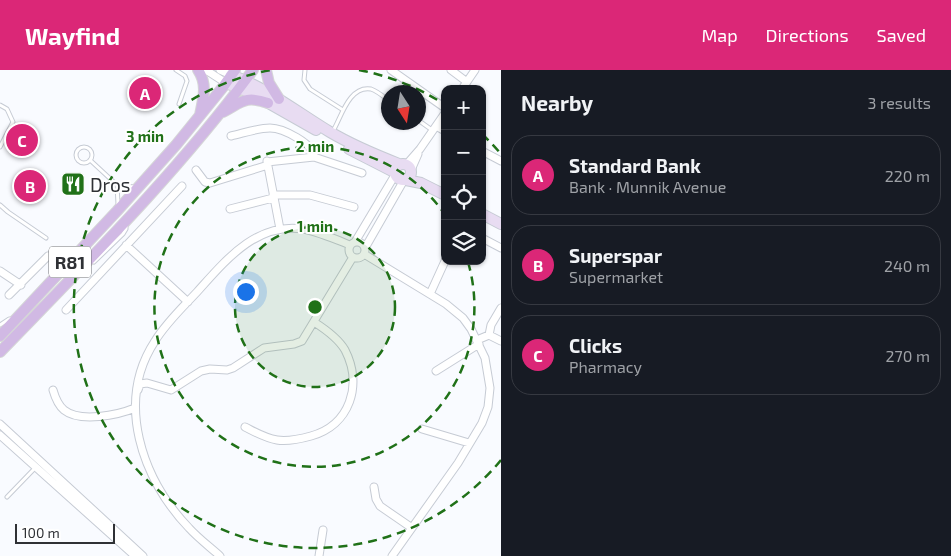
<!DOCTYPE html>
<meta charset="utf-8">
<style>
:root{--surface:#171b24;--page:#242831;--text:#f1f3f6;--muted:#9ea1a6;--line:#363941;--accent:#db2777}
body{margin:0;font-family:"Exo 2",sans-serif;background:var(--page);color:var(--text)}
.controls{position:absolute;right:15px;top:15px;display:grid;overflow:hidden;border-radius:10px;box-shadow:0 1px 4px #0004}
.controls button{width:45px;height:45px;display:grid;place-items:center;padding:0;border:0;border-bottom:1px solid var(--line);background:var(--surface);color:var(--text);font:25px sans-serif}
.compass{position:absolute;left:381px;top:15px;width:45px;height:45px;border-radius:50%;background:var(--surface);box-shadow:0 1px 4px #0004;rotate:168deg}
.scale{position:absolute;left:15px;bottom:12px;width:100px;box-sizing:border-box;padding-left:5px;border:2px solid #2f3135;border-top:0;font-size:14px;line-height:18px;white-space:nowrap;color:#2f3135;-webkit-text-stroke:4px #fff;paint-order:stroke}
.you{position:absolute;left:245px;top:221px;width:18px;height:18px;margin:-12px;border:4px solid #fff;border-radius:50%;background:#1a73e8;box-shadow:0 0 0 8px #1a73e833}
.badge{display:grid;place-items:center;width:32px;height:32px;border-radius:50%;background:var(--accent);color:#fff;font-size:16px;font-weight:700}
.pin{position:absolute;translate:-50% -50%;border:2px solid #fff;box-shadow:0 1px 5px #0006}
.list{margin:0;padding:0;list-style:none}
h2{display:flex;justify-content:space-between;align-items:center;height:65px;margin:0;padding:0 20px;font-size:21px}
h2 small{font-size:16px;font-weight:400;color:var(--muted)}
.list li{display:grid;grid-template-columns:32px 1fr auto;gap:15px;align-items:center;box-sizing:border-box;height:80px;margin:0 10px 10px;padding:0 10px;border:1px solid var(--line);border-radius:20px}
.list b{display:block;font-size:19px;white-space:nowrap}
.list p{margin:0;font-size:16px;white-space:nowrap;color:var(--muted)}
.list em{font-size:16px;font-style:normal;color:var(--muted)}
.icon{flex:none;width:28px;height:28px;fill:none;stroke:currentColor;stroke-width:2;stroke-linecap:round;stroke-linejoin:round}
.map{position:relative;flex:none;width:501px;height:486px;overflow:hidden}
header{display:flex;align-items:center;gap:30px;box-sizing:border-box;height:70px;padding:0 25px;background:var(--accent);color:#fff}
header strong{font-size:24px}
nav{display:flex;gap:28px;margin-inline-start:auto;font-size:18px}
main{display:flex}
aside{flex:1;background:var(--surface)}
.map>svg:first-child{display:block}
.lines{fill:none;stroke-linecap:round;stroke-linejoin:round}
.lane-casing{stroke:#c6cbd4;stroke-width:5}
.street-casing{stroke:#c6cbd4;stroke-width:9}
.secondary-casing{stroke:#c6cbd4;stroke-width:12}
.primary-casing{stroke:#d5d6d7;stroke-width:12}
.lane{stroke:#fff;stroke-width:3}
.street{stroke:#fff;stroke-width:7}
.secondary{stroke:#e8dcf2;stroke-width:10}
.primary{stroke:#d1b9e4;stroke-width:10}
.ring{fill:none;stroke:#207118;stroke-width:2.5;stroke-dasharray:9 6}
.labels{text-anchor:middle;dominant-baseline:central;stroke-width:4;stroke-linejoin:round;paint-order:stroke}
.shield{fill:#fff;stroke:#6d6f72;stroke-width:1}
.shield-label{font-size:18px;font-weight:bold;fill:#2f3135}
.poi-label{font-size:19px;fill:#2f3135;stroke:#fff;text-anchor:start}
.centre{fill:#207118;stroke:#fff;stroke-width:2.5}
.ring-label{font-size:15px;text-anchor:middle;font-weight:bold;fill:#207118;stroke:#fff;stroke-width:4;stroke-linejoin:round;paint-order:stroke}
</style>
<header>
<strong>Wayfind</strong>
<nav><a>Map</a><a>Directions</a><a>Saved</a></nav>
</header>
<main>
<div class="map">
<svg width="501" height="486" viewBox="0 0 501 486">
<rect width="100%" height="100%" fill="#f9fbff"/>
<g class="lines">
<g class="lane-casing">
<path id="lane" d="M176,0L185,6L187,11L179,34
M305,0L304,10L310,19L343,40
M0,35L7,39L13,52L0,77
M418,50L432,60
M333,61C341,48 349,15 371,19C377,21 383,26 388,30
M76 85a8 8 0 1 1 16 0a8 8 0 1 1-16 0Z
M90,90L117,115L134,117
M117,115L118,134
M0,135L8,142L46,168
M94,192L123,164L126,159V154
M0,255L9,249H13
M7,427L36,397"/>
</g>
<g class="street-casing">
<path id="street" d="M206,0L226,13
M220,0L231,5
M391,0L445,38
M451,0L467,12
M462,19L475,0
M436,56L445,61
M231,66C244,63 258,58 270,58C283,58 314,74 314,87
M482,81L501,91
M267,91L280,159
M267,92L314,87L362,103
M406,95L420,79L445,43
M196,100L205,112L210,113L268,95
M411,100L418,84
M273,125H310L354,137
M230,139L273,128
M482,168L501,178
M349 180a8 8 0 1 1 16 0a8 8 0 1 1-16 0Z
M355,172L395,105
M126,175L188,232
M365,178L404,110
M364,184L446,234L463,248L471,259L485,288L490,318L488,337L482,353L458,393L392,486
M0,201L21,215
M430,224L445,191
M9,225L48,186
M66,240L182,116
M489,265L491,255L501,238
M477,270L489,265L501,271
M436,301L479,274
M53,320C55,327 58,335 64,340C80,353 118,345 135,338V336
M138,320L140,314L147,313L171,320L201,301L210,299L227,300L233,298L264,278L294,274L302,271L353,187
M0,354L143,486
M245,357C255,362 265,368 277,370C288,372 300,369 311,366C350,355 363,315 345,280C338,268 325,259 314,252
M422,359L469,373
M0,365L135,486
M374,417L376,429L380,436L412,458
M220,486C210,477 198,468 189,458C142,409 115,332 155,271C166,253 182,238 197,222C225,191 256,152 303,159C319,162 335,169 350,175
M319,486L323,460"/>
</g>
<g class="secondary-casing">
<path id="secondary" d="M231,5C267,18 297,42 330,62C352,75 376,85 399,94
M226,13L249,22L316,60
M349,79L394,102
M395 102a8 8 0 1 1 16 0a8 8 0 1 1-16 0Z
M406,110L421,113L445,125
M482,144L501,154"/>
</g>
<g class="primary-casing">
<path id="primary" d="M198,0C208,15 203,29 200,45
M266,0L269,13L279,29
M223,42C242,32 245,25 268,33
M0,266L117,141L176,75L223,17L235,0
M0,282C88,191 178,102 253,0"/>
</g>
<use href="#lane" class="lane"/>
<use href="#street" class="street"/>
<use href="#secondary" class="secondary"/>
<use href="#primary" class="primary"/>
</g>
<circle cx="315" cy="237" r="80" fill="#207118" fill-opacity=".12"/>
<g class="ring">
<circle cx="315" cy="237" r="80"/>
<path d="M468 192A160 160 0 1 1 444 143"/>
<path d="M501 390A241 241 0 1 1 271 0M359 0A241 241 0 0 1 444 34M482 64A241 241 0 0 1 501 84"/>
</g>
<defs>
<g id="restaurant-square" transform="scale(1.25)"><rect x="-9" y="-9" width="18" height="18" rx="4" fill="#207118" stroke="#fff"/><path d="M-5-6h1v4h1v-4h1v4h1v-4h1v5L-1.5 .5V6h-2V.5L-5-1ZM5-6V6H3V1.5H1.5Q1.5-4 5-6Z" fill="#fff"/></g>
</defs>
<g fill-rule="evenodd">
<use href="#restaurant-square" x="73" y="114"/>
</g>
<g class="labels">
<rect class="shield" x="49" y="176.5" width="42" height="31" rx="4"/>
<g class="shield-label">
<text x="70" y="192">R81</text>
</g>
<g class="poi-label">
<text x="90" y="114">Dros</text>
</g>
</g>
<circle cx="315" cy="237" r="8" class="centre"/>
<g class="ring-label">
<text x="145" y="72">3 min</text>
<text x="315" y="82">2 min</text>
<text x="315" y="162">1 min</text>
</g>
</svg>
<div class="controls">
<button>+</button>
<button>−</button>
<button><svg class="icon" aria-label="locate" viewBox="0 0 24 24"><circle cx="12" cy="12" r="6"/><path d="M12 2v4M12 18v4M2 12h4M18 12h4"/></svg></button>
<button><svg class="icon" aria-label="layers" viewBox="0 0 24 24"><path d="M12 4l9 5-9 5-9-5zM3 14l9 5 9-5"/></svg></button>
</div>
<svg class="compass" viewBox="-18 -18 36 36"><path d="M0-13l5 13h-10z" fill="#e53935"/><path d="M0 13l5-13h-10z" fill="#9ea1a6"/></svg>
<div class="scale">100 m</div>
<div class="you"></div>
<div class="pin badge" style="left:145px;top:23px">A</div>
<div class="pin badge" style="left:30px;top:116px">B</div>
<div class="pin badge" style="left:22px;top:70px">C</div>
</div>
<aside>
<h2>Nearby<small>3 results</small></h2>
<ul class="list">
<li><span class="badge">A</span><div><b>Standard Bank</b><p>Bank · Munnik Avenue</p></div><em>220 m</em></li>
<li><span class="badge">B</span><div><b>Superspar</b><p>Supermarket</p></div><em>240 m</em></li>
<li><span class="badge">C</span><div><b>Clicks</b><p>Pharmacy</p></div><em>270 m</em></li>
</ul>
</aside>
</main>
